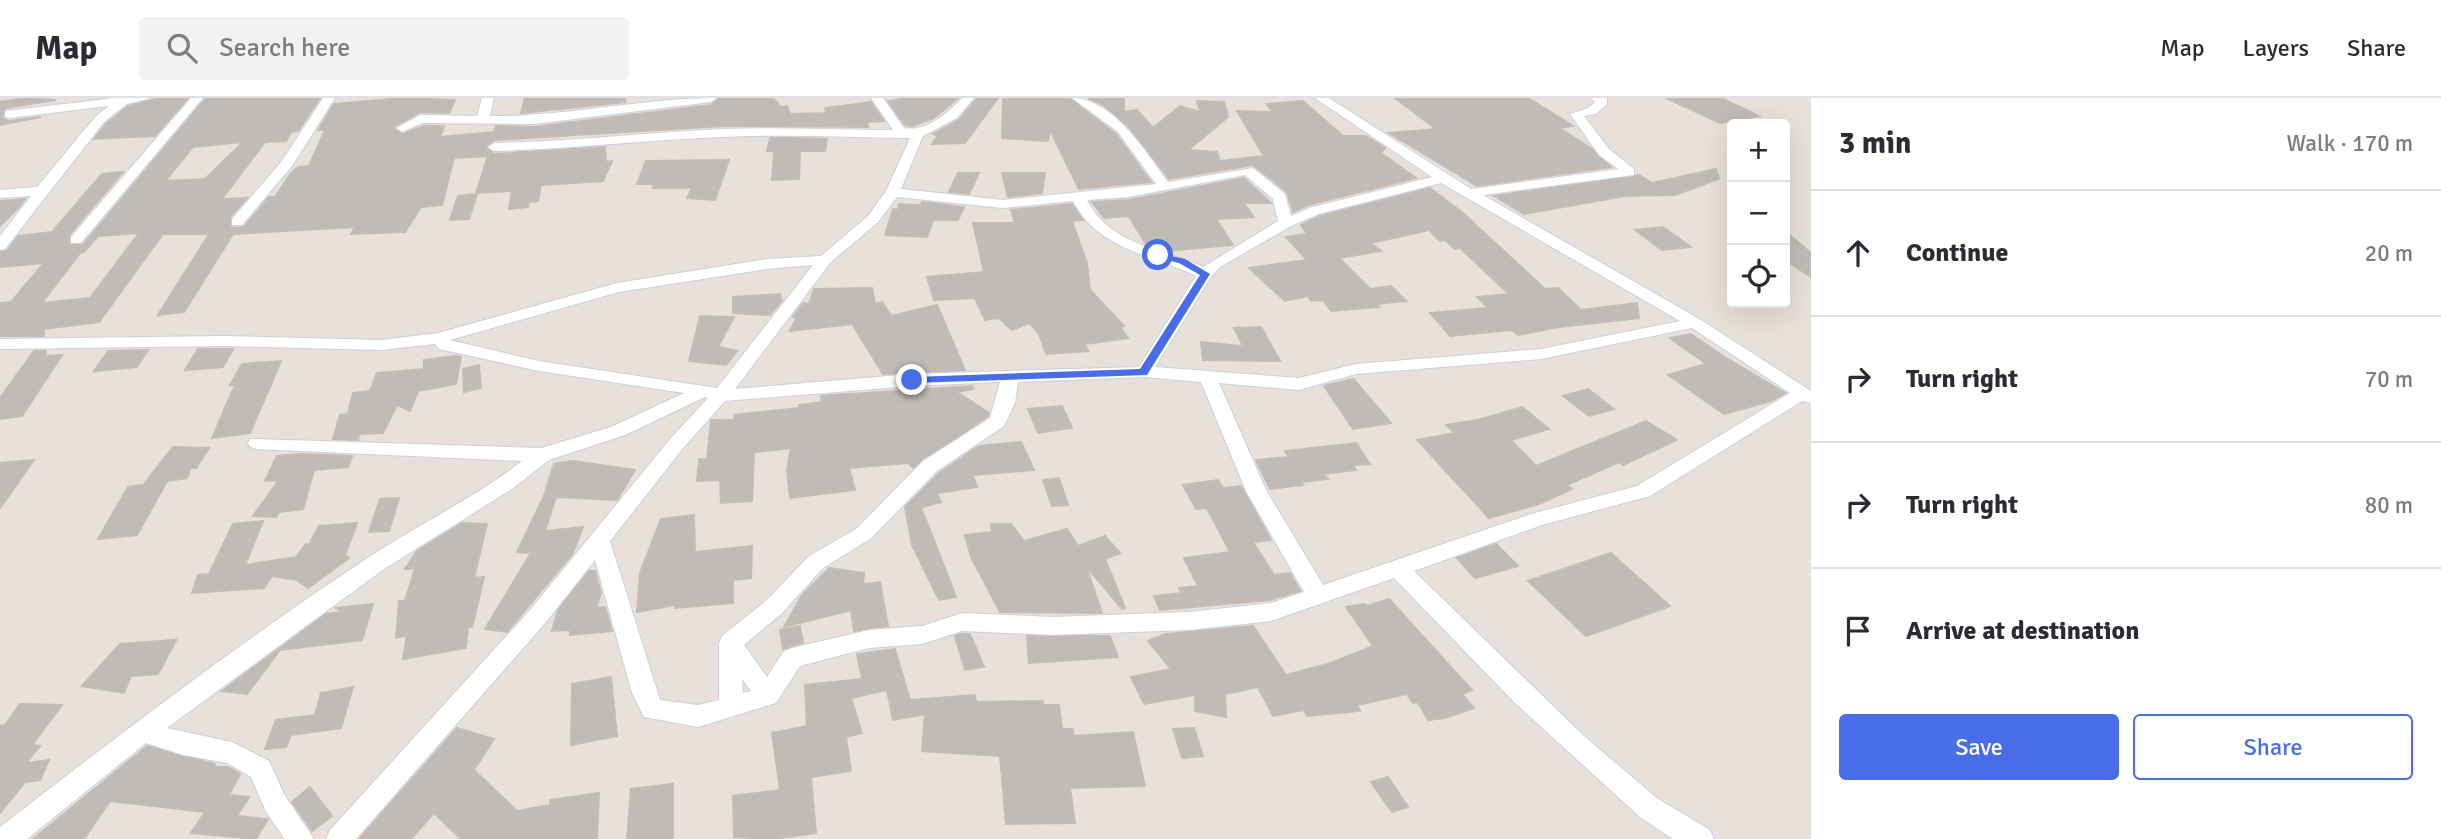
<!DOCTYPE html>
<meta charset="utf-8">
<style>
:root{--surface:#fff;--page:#f2f2f3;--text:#2b2b33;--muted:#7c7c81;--line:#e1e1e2;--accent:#486de6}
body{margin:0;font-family:Signika,sans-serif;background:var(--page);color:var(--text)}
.controls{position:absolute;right:21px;top:21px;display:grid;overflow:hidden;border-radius:7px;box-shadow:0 7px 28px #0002}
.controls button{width:63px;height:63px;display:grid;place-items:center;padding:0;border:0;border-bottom:2px solid var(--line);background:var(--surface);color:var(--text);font:35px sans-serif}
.stop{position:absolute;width:21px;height:21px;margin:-16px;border:5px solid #486de6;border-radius:50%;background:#fff}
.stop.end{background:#486de6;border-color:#fff;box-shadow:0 2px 7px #0008}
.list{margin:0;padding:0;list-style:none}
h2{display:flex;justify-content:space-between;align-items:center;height:91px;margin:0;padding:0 28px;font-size:30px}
h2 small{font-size:23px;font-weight:400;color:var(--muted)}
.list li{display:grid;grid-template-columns:46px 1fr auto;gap:21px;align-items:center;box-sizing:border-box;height:126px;padding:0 28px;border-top:2px solid var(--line)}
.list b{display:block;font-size:26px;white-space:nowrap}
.list em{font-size:23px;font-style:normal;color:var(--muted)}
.actions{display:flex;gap:14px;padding:21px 28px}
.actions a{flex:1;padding:16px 0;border:2px solid var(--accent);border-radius:7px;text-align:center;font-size:24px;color:var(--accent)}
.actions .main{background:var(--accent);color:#fff}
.icon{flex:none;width:38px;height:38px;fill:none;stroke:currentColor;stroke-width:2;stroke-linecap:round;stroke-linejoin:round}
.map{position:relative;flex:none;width:1811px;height:741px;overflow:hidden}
header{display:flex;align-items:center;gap:42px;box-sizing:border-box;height:98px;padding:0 35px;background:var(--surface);border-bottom:2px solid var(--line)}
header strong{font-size:33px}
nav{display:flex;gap:38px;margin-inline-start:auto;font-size:24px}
.search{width:490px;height:63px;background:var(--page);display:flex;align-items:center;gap:18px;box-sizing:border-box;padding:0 24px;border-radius:7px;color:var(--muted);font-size:26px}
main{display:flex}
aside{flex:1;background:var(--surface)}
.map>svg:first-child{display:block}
.building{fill:#c0bbb6;stroke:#c3bdb4;stroke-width:2;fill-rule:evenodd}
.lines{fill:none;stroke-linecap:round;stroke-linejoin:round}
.street-casing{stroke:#ccd0da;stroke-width:2}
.street{fill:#fff;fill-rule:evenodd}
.route{fill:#486de6}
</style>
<header>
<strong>Map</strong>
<div class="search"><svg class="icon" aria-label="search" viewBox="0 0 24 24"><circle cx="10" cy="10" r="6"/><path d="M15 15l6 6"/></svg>Search here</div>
<nav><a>Map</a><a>Layers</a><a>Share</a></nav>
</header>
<main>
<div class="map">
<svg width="1811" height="741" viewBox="0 0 1811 741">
<rect width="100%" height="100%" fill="#e8e1d9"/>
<path class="building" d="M26,0L56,2L5,10L2,19L8,23L41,19L0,27V4Z
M160,0H188L155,38L94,41L106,26L128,8Z
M206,0H320L298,33L291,34L286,43L265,44L222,101L247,100L230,119L232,130L244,129L269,99H275L290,76L298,69L309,68L325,32H318L334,6L403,0L455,2L449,15L420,14L394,29L403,36L423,28H444L440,39L494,34L496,28L534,29L711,7L719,0H773L781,9L787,8L790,16L826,15L825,10L871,4L884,23L867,24L868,29L723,28L494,42L486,50L494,56L605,49L606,64L612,63L603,83L541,87L538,103L529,104L528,109L509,111L512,93L476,95L488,58L454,60L442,107L421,109L405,134L351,136L355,129L233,136L184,214L158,217L209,136H163L99,224L44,231V238H0V205L11,204L44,165L0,169V154L7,153L18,138L52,134L102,76L123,74L69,137V147H83ZM243,44L205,81L165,83L193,49ZM139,135L90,200L42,205L80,155L84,154L98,138Z
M525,0H625V4L521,15Z
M909,0H958L934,20L912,28L905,27L888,3Z
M977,0H998L965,45L932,46L938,38L933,36L959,22Z
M1003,0H1069L1116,36L1151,84L1079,91L1050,32L1048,43L1002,40Z
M1088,0H1124V14L1137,12L1153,30L1180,8L1200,14L1197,3L1224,4L1228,19L1188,52L1217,54L1220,63L1264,58L1237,13L1272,14L1267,6L1303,3L1343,38H1366L1385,50L1381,55L1416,80L1308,107L1293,114L1287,94L1253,67L1169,81L1129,29L1103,7Z
M1395,0H1528L1573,28L1559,30L1592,51L1611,69L1477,88L1389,35L1436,31Z
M1666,0H1721L1759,18L1720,25Z
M770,40H793L827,41L825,53H800L799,81L772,82L774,53H767Z
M729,62L715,102L687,100L692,90H653L654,86H637L646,63Z
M1716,71L1719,81L1675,97L1625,98L1524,116L1494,98L1639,77L1652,85Z
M958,75H979L969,96L949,94Z
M1002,75H1045L1042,95L1008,99Z
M1244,80L1271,105H1244L1254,119L1216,121L1233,147L1166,153L1145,145L1129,118L1104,120L1092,104L1128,102Z
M1430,90L1463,115L1545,191L1558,190L1581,212L1637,205L1639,220L1559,229L1518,237L1512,232L1450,238L1430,215L1488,210L1477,199L1509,196L1460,150L1455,151L1445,142L1440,143L1429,132L1371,145L1381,153L1339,160L1370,191L1391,188L1406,203L1377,206L1379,209L1331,213L1323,202L1311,203L1308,198L1285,203L1249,170L1307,162L1286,139L1307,136L1301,127L1320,118Z
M477,96L469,121L450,122L458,98Z
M25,101L19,109L0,128V103Z
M922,104L964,109L958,122H933L927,139L885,137L893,111L898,112L899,106L921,107Z
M1072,106L1083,122L1072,123L1087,165L1090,192L1124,228L1120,229L1128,240L1085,246L1088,253L1046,256L1039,236L1030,225L1012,232L999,220L985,222L975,200L934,202L927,179L984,174L973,125H1015L1011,112Z
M1663,129L1691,149L1662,152L1635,132Z
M1785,133L1811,155V179L1785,162Z
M872,190L875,206L882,204L891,218L937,207L965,272L883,276L852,226L790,233L797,219H793L803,205L809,206L814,191Z
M780,196L782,203L770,217L733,215V199Z
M700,218L734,219L718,249L737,253L726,267L689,263Z
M1261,229L1280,263L1203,262L1201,244L1243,248L1234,230Z
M1691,236L1723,258L1785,295L1771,303L1724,316L1668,277L1706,266L1670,240Z
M198,251H233L223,269L185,272Z
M148,252L137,269L94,273L108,253Z
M34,253H46V258L62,257L22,318L0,321V300Z
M456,258L461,259L456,286L418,293L410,313L397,307L383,335L360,336L358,342L333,341L340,317L348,316L353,295L370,293L377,275L424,271V262Z
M281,263L250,335L212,340L235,287H230L242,266Z
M479,267L481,290L464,294L463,271Z
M1354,281L1356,284L1391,325L1353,331L1324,288Z
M972,288L973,291L957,294L989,315L988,318L913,370L908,365L849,370L855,392L790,400L787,372L791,350L754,354L752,403L721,405L720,382L697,383L699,361H707L711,322H734L735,317L800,310L799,307L822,304L821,298Z
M1588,291L1614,311L1589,318L1563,298Z
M1062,308L1072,330L1038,335L1028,311Z
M1522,309L1549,331L1511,342L1536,368L1646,323L1677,342L1623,367L1619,364L1567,387L1572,391L1539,406L1489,420L1417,342L1455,335L1446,327L1478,322Z
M1021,344L1034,372L973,377L977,389L937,395L941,404L923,409L917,399L956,499L939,502L912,447L905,409L939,375L979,348Z
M1356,345L1370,366L1353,367L1356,372L1324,376L1328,381L1301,384L1303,387L1270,391L1256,362L1289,359L1285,353Z
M173,349L209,350L196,370H191L187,380L167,383L137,437L98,441L128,389L143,387Z
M302,356L352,358L348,369L314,372L303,411L279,414L276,419L253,418L279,382L265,383L277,358Z
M34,362L0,410V365Z
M573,363L635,372L617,402L556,399L545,433L583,429L573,455L507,534L485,531L531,455L517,454L544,398L554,366Z
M1059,380L1068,407L1052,408L1043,382Z
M1218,382L1223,390L1241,388L1271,442L1253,444L1274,477L1290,475L1300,493L1270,502L1160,512L1154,498L1182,495L1179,490L1198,488L1184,460L1230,454L1207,410L1196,411L1183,387Z
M399,400L389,433L369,434L380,401Z
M694,417L695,454L752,448L751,480L733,482V505L675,510V507L637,514L640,475L661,421Z
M263,423L245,467L296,459L306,446L309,447L319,428L357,425L345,457L349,460L308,490L297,482L272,478L264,490L192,495L198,477L209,476L233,426Z
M462,425L487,426L474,480L484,479L472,529L468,528L466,550L403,561L407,537L396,540L399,503H405L415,470L405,471L417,453Z
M991,426H1011L1024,443L1067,431L1078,448L1105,438L1120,455L1105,461L1125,510L1122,511L1086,468L1102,515L1000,514L971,459L965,437L992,434Z
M1496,446L1518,468L1475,480L1457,460Z
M1611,455L1670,508L1586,538L1528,483Z
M829,470L864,475L863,486L880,484L888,528L854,533L851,512L784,529L802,497Z
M589,473H595L601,495L596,510L605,509L612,533L570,537V532L552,533L558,512Z
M1389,501L1472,592L1462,596L1474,610L1445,620L1428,622L1418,604L1413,605L1407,596L1357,607L1360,613L1307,618L1304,612L1273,618L1258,589L1225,596L1226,619L1195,613V597L1144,606L1131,579L1171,571L1148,543L1165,536L1253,528L1286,577L1331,565L1373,548L1346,509L1365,506L1367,508Z
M373,506L362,542L280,552L247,596L222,593L326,516L341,514L336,510Z
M800,528L803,545L783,551L780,532Z
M962,536H970L984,569L965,572L955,538Z
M1027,538H1110L1118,559L1029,565Z
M176,542L158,576L131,578L124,595L82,588L120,546Z
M895,551L910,602L975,597L976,604L1043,603V607H1059L1062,631H1073V638L1133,634L1145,688L1070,690L1075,725L1006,726L1000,658L922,653L925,616L893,622L887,592L851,600L862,635L846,639L851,673L811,679L816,735L774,741L734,739L733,698L780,692L772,635L807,628L805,587L862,581L857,556Z
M611,579L617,638L571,647L572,586Z
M353,589L341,630L291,637L286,649L265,651L276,622L315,617L321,595Z
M20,606L62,607L32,647L40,648L26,665L49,662L40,682L25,684L0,715V628L5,627Z
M457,630L494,641L474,672L517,713L550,707V702L599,695L597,741H461L434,715L411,741H359Z
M1194,630L1203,658L1182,660L1173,631Z
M147,648L215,666L213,669H228L240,676L229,697L249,699L237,718L268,721L256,741L191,735L205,714L110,703L84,741H33Z
M1388,679L1408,709L1392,714L1371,684Z
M673,686V741H627L631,691Z
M310,689L332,718L312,733L292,704Z"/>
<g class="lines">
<g class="street-casing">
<path id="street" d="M115,0H152L127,6L104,24L5,151L0,152V138L31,98L0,100V92L37,89L96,18L109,8L9,20L5,19V13Z
M191,0H203L81,145H71V139Z
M323,0H335L292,68L242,127H232V121L282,63Z
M482,0H494L490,18C566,19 641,0 717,0L711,4L534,26L422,25L402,34L396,30L420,17L477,18Z
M871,0H883L904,30C926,34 947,16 962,0H974L957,20L923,38L901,91L1003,102L1156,86L1118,34L1072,0C1113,0 1146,54 1168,84L1253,70L1285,96L1291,118L1309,110L1432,79L1315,0H1329L1471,91L1618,71L1599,57L1570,16L1588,10L1595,4L1591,0H1607V6L1596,16L1584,18L1609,51L1634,71V77L1483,97L1701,222L1811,293V305L1802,303L1650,398L1542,427L1414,473L1584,638L1658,701L1710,732L1714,741H1673L1640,719L1514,604L1394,480L1271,523L1189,532L1053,537L962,533L922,546L869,550L800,568L776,605L698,629L644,619L632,595L595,462L546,524L356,741H326L330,732L530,512L670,341L708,300L705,299L625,337L549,362L512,391L384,471L167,630L232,644L269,663L284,696L314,741H285L266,714L251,679L227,665L183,657L146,645L27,741H0V729C120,636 242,543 369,459C420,426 474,400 522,363L257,351L250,349L248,345L250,341L541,350L611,329L684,295L539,273L439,251L435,246L381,252L223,248L0,251V241L223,238L381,242L438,235L617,185L767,161L821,158L868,118L886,93L910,40C848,39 785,36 723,39C646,42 571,51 494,53L488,49L494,45C571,43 646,35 723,31C779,29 836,32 893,32ZM1245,77L1273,101L1278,123L1203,169C1161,150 1110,147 1087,102L1128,99ZM1441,85L1680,223L1541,251L1356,266L1299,280L1155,269L1211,179L1220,169L1291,128L1319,116ZM897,99L1003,110L1073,103C1098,152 1151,156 1196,178L1139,269L912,276L735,291L830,165L878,124ZM813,167L717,290L539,263L450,242L619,194L767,171ZM1692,230L1790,295L1637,388L1531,416L1323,487L1266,392L1219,285L1299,292L1356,276L1541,261ZM1144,279L1201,284L1246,393L1304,494L1271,505L1189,514L1053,519L962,515L922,528L869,532L792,550L784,553L767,579L744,547L782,515L823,470L870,441L937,373L1004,328L1015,305L1018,284ZM1000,284L990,320L923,363L856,431L809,458L766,503L722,538L719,545V602L698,607L660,602L610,443L684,349L725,303L912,288ZM742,581L751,593L743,595Z"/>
</g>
<use href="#street" class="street"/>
</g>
<path class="route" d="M1158,155L1185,161L1210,176L1147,277L912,285L907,282L912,279L1140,271L1200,177L1179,165L1155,159Z"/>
</svg>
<div class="controls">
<button>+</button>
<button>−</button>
<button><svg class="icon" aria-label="locate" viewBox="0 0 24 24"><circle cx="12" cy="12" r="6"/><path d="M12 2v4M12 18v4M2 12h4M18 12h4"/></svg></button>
</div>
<div class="stop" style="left:1158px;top:157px"></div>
<div class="stop end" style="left:912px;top:282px"></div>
</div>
<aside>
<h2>3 min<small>Walk · 170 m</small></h2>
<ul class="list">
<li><svg class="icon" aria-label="ahead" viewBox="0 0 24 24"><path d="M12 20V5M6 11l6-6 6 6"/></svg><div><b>Continue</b></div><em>20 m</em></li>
<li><svg class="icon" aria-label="right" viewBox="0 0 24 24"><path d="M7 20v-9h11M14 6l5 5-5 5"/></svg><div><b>Turn right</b></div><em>70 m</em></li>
<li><svg class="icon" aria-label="right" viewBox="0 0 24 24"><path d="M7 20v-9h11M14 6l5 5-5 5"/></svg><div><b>Turn right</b></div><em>80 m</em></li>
<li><svg class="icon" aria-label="arrive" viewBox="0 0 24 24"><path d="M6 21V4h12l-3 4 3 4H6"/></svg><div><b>Arrive at destination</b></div></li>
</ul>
<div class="actions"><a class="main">Save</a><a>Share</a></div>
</aside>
</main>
